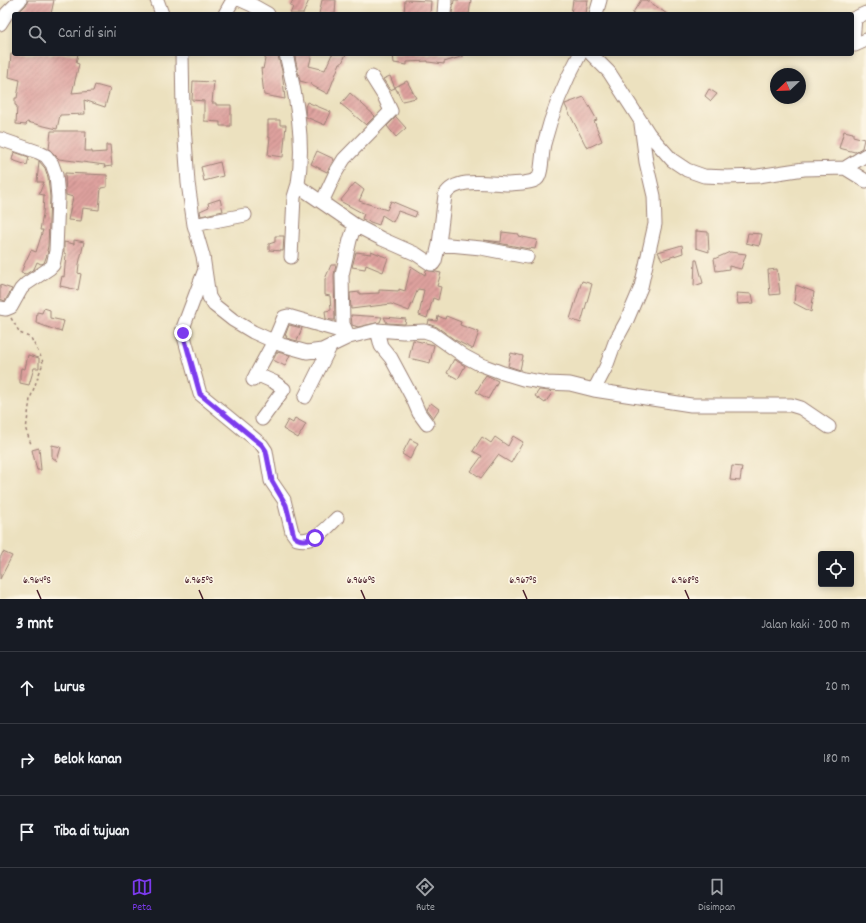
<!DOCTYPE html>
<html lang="id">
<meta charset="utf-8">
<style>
:root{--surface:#171b24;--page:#242831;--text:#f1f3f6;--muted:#9ea1a6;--line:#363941;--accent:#7c3aed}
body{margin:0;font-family:Dekko,sans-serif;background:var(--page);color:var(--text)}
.controls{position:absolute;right:12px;bottom:12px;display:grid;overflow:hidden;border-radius:4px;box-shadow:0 2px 6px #0003}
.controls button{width:36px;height:36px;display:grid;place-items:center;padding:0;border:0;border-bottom:1px solid var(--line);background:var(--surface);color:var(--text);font:20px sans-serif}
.compass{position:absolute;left:770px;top:68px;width:36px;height:36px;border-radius:50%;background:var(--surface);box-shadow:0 2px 6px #0003;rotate:247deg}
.stop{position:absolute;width:12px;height:12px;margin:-9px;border:3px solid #7c3aed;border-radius:50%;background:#fff}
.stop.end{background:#7c3aed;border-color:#fff;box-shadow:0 1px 4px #0008}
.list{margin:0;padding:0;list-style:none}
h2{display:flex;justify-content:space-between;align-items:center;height:52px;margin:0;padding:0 16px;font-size:17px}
h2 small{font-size:13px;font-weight:400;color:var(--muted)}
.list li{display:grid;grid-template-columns:26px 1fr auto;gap:12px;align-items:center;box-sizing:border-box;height:72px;padding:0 16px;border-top:1px solid var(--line)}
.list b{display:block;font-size:15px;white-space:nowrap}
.list em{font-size:13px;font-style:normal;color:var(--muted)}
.icon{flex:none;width:22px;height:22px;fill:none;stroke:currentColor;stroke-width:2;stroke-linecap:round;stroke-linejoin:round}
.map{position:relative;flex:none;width:866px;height:599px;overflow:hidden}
.search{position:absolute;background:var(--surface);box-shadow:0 2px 6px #0003;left:12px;right:12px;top:12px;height:44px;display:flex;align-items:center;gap:10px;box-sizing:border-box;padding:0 14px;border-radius:4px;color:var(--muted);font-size:15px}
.sheet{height:268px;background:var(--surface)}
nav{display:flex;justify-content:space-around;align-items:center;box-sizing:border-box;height:56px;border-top:1px solid var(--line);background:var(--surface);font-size:11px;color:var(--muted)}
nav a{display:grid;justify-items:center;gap:2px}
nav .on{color:var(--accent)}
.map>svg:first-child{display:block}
.building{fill:url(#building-hatch)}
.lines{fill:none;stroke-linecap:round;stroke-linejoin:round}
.minor-casing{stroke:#9b8075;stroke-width:15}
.path{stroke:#9b8075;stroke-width:1.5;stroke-dasharray:3 3;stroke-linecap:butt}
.minor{stroke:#fff;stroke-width:13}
.route{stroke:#7c3aed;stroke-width:5}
.ticks{fill:none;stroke:#4a1f2b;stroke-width:1.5}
.ticks-label{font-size:10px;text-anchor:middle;fill:#4a1f2b;stroke:#fcf5e5;stroke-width:3.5;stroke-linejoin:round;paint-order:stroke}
</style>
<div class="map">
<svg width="866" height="599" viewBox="0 0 866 599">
<defs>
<pattern id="building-hatch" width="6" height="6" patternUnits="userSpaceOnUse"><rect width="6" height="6" fill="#dea19e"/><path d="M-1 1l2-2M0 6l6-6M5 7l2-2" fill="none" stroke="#b68381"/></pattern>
</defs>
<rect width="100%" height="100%" fill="#fcf5e5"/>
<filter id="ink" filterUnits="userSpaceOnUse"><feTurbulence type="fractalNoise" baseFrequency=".025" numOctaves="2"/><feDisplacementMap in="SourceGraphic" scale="8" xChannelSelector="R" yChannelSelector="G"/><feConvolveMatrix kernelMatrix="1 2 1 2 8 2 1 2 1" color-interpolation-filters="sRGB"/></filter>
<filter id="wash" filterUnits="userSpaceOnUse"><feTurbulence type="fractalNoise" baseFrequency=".012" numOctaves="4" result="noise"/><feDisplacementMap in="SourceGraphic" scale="16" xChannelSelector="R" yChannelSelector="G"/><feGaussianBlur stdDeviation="0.9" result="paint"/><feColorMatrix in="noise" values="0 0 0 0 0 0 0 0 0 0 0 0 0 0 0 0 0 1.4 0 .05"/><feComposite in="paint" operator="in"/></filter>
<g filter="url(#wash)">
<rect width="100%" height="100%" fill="#ece1bf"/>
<g id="blocks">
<path class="building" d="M28,0H54L51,14H30L20,11L26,5Z
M293,0H309L303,14H290L293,7L290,6Z
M322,0H336L335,14H319Z
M405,0L431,1L430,14H404Z
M454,0H471L469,14H452Z
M573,0H588L586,14H571Z
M641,0H647L667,14H632Z
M11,54H78L76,63L79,64L72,93L93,91L95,85L110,89L105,107L84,100L85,114L60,115L57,129L27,122L26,125L16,124L17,106L15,105V98H17L20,80L9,77Z
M266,54H275L274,55L278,56L282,71L285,99L264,95L261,68L263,69Z
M296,54H312L309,66L325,70L332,54H346L342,63H340L328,94L311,85V84L300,81L295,58Z
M393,54H463L464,56L444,62V64L428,62V61L407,62V65L394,63Z
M390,76L395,88L390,90L383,79Z
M193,81L214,82L212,103H216V105H231V126H220V122L204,121V101L192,100Z
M407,81L416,98L402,101L395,87Z
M709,89L717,94L711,101L705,96Z
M350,93L375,116L366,125L341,104Z
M584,97L597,120L594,121L602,141L587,148L565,105V104Z
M307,102L331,112L325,125L306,117L305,107Z
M396,117L406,128L396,137L387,126Z
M268,120H280V125H286L283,157L268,155L270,137H268Z
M51,131H86L85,151H92V153L106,152V145H110L112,166L104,167L105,165L59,159L49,149Z
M844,131L853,133V136L864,139L862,148L855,152L839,148Z
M317,151L334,159L327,172L311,164Z
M14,152L29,157L27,165L12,160Z
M39,161L45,168L48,177L50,197L48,246L47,251L48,252L44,263L41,264L37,262L34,269L26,274L21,273L24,265L31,250L36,252L43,230H40L43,214L44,195L39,194L44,182H37Z
M220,162L223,176L204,181L201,167Z
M65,173L107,175V187L101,188L99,210L83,208L81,221L68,220L73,197L66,195Z
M355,183L364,190L359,201L387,210L391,201L417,212L415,217L398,211L393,222L382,215L379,225L362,219L364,214L340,201Z
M220,199L223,211L201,216L200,211L209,207L208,203Z
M696,231L708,232L709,252L696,248Z
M502,232L519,234L518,236L537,240L535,249L529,248V249L483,240L501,242Z
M748,233L762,234L759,246L746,243Z
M275,236H284L283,251L269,250V244L275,242Z
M74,240L84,242L79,264L78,273L81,274L78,290L60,286L62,276L64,277L66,254L64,253V242L74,244Z
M682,245L683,253L662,260L658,252Z
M371,251L388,258L383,272L366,265L365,269L352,267L356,252L371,254Z
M730,252L746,254L741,269L729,266V269L716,271L714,259Z
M695,260H697L703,283L694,286Z
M331,265H336L334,275L335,320H332L326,319L325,311L331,310L330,296L325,295V279Z
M411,266L425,275L426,270L441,273L437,286L441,287L438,300L433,298L427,318L419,315L424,290L418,289L409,311L391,304L351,309L350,293L360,292V294L379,293V290L399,291V289L405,291Z
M777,269L780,294L770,295L768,270Z
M582,281L592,284L581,323L570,319Z
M0,285L12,289L5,301L0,299Z
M796,285L814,292L811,312L794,303Z
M736,293L752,294L754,303L738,304Z
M44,308L50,310V318L64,321L61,332L36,323L37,312L42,313Z
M351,315L382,317L380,322L358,327L352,325Z
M438,316L445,319L446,316L461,322L460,325L479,332L473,349L455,340L437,327L428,324L429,320L437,321Z
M384,317L406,319L405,324H403L387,323Z
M289,325L302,328L297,341L286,338L287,336H285Z
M413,340L434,345L430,363L409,358Z
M277,352L290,355L285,366L273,360Z
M511,353L523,356L520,370L508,366Z
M28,355L39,358V368H34L29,385L20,383V374L21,368L25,369Z
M454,359L465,366L458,379L447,373Z
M486,375L498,381L488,399L476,392Z
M539,390L550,391L552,393L545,403L535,396Z
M431,403L439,409L433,418L426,409Z
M295,418L306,424L298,438L283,429L288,420L293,423Z
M513,436L523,442L511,463L498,455L481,478L471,471L482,456L473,451L482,437L491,443L495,437L508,446Z
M410,439L418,443L410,459L402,454Z
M52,445L61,447L57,461L52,457Z
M39,448L41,470H37L32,450Z
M732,466L742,467L740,481L730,480Z
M3,552L12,556L0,579V558Z"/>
</g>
</g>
<g filter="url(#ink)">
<use href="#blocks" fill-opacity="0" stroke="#9b8075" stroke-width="1"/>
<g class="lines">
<g class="minor-casing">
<path id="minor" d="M157,0L162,14
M241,0L252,5L268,14
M866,13L855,18L853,41L855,45L866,40
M225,14L233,0
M444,14L445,0
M596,14L600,0
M0,24L7,13L20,0
M182,54L183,111L188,183L194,225L203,256L209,297L214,305L233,320L253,332L282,345L307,352L322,350L349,337L377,330L403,332L424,331L433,334L464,356L479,364L503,373L523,379L547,383L570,384L594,390L606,367L615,342L627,320L641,287L655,224L654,196L646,162L641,124
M286,54C296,96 305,140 298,184L301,188L355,225L382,239L416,254L431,264H433L435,261L439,244
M591,54L609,72L649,134L672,160L687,170L704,176L727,177L758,176L804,169L845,168L866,155
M0,139L38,152L46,156L52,164L56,175L58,197L56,251L53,265L50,268L26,284L21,289L11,307L6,309L0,308
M845,168L866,181
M322,202L336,172L344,159L391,111L384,96L372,77
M194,225L245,215
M291,257L294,197L298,184
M527,257L481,248L439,244L445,195C456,176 490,184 508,184C513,184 518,183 523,183C528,182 533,182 537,179C542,175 542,152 544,144C552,112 564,83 580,54
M204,272L183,328V333L200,394L262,445L266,451L271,481L284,500L292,532L297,539C315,543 325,530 337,518
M377,330L381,346L391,358L413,399L419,413L427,424
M349,337L343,324L342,275L350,240L355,225
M256,374L274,382L284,389L262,419
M253,380L274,341L284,317L288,316L347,333
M594,390L691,405H791L801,408L829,427
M305,397L330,347"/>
</g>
<path class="path" d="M11,318L20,333L31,338L42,359L43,363L30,399L26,430L31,444"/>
<use href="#minor" class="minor"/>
</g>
</g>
<g class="lines" filter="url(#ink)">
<path class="route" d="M183,333L200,394L262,445L266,451L272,481L286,505L294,536C300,542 307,540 315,538"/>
</g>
<path class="ticks" d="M37,590L41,599M199,590L203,599M361,590L365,599M523,590L527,599M685,590L689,599"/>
<g class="ticks-label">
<text x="37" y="583">6.964°S</text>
<text x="199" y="583">6.965°S</text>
<text x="361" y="583">6.966°S</text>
<text x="523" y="583">6.967°S</text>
<text x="685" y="583">6.968°S</text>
</g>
</svg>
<div class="controls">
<button><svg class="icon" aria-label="locate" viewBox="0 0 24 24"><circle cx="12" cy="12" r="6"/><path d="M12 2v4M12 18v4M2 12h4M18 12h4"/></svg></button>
</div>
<svg class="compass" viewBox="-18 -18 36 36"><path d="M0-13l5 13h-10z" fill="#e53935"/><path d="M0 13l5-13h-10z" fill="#9ea1a6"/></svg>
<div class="stop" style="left:315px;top:538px"></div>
<div class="stop end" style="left:183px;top:333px"></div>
<div class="search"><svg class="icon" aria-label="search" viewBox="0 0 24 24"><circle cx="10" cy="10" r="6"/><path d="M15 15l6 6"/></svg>Cari di sini</div>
</div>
<section class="sheet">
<h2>3 mnt<small>Jalan kaki · 200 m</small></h2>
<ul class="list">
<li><svg class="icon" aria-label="ahead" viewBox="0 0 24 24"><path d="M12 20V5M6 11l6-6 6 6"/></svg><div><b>Lurus</b></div><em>20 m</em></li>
<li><svg class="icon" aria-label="right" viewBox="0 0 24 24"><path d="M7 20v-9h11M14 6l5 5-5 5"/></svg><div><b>Belok kanan</b></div><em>180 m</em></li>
<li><svg class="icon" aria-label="arrive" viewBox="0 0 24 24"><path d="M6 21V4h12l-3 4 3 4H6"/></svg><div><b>Tiba di tujuan</b></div></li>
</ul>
</section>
<nav>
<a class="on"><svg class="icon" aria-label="map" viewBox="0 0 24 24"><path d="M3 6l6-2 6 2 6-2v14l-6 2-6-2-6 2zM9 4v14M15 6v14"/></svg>Peta</a>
<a><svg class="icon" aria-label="directions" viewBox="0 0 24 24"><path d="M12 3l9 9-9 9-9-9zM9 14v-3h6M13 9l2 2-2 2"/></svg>Rute</a>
<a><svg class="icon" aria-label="saved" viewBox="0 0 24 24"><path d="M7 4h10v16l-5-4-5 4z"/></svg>Disimpan</a>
</nav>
